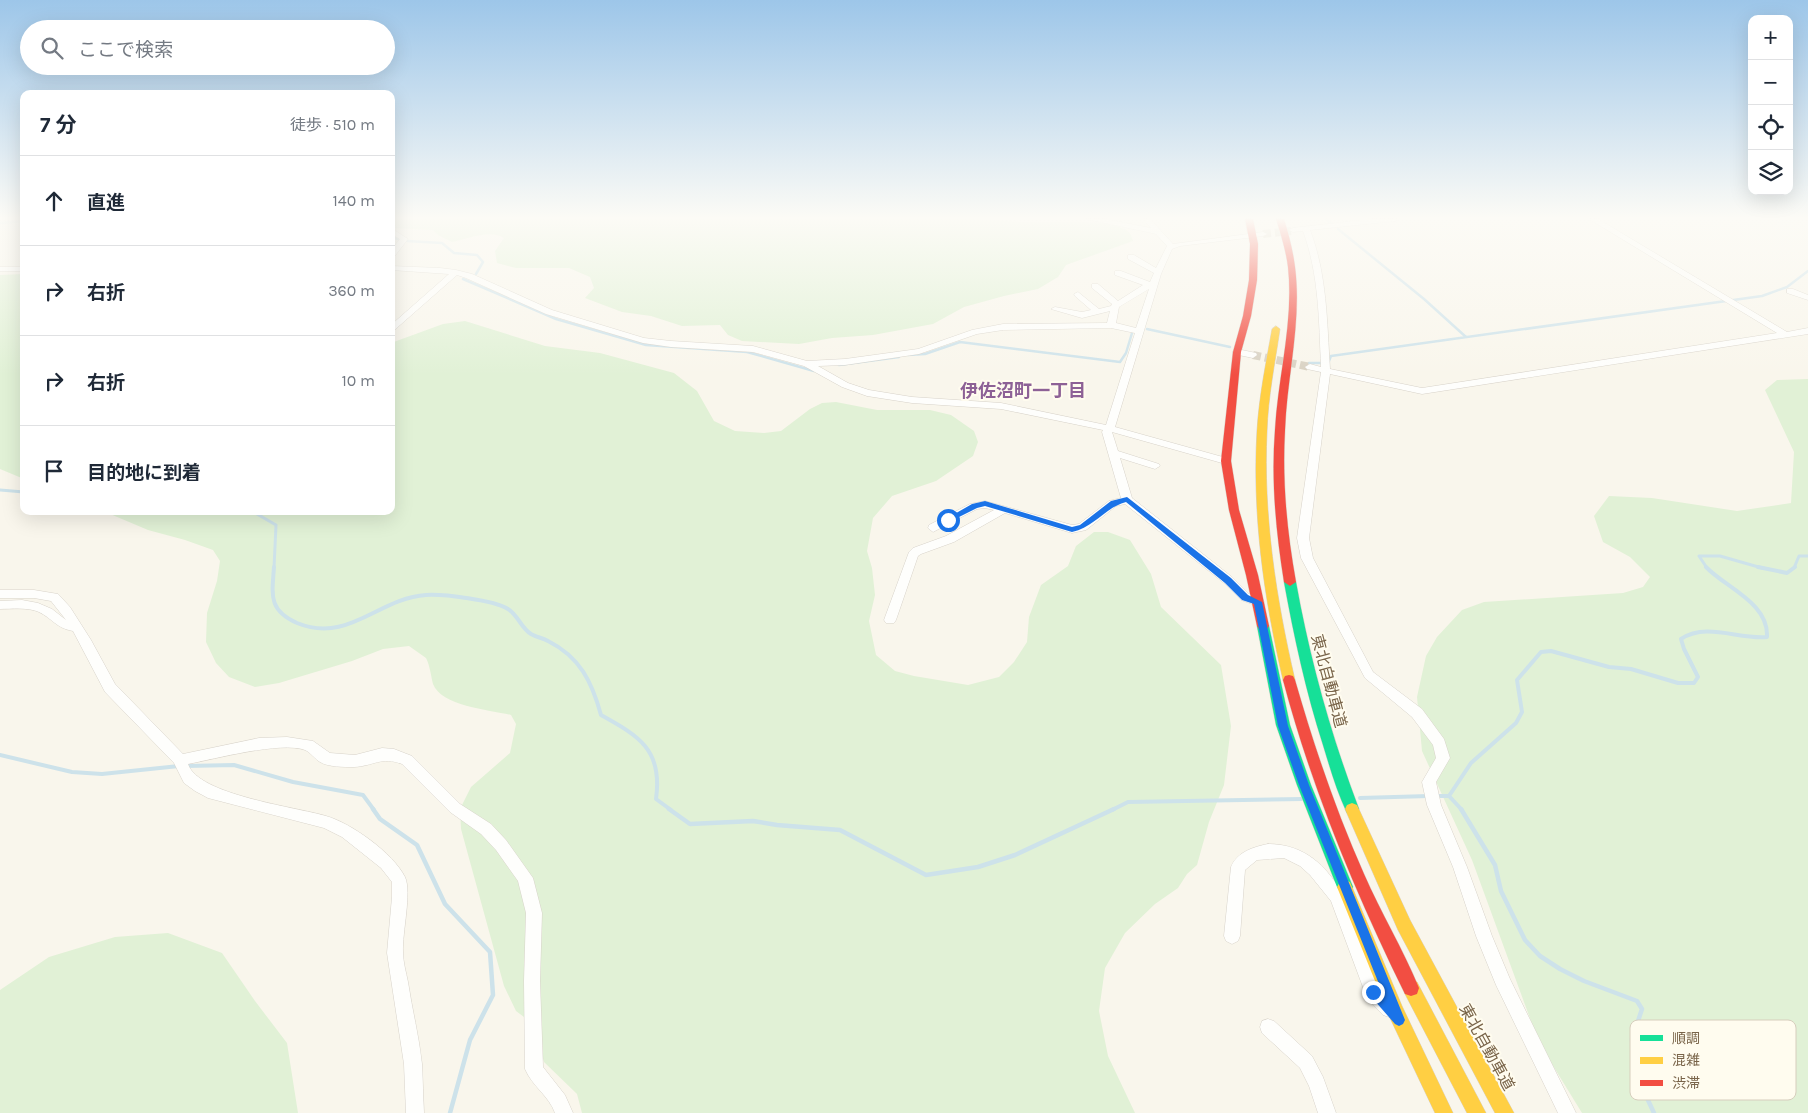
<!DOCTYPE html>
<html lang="ja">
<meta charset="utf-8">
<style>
:root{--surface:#fff;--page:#f6f6f7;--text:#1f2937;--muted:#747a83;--line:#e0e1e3}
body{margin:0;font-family:Karla,"Noto Sans JP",sans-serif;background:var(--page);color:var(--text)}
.controls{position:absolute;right:15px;top:15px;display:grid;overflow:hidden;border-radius:10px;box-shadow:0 5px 20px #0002}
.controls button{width:45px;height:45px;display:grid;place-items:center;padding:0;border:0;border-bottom:1px solid var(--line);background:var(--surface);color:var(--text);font:25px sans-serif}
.stop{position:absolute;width:15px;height:15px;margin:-11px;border:4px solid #1a73e8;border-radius:50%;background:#fff}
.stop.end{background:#1a73e8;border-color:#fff;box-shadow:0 1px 5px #0008}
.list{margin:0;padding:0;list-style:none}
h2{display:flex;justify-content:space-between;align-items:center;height:65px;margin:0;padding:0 20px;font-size:21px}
h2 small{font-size:16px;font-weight:400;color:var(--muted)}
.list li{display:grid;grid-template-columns:32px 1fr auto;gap:15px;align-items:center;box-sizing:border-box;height:90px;padding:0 20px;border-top:1px solid var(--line)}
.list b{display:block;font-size:19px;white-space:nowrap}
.list em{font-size:16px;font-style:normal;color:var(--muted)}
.icon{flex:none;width:28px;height:28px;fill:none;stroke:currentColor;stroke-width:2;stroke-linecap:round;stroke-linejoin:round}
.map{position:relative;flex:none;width:1808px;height:1113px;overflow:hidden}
.search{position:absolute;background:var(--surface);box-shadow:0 5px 20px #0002;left:20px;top:20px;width:375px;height:55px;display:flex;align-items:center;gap:12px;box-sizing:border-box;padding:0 18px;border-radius:28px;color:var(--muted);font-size:19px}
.panel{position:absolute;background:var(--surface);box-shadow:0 5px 20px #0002;left:20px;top:90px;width:375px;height:425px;border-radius:10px}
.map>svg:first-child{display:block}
.green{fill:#e1f1d6}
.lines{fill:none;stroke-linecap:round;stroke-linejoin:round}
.stream-far3{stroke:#cde2ea;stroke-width:2.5}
.stream-far2{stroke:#cde2ea;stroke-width:3}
.stream-far1{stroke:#cde2ea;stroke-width:4}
.stream{stroke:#cde2ea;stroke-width:4.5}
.street-tunnel{stroke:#d9d2c3;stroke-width:8;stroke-dasharray:8 4;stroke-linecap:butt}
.street-casing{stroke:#d8d3ca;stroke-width:1}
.fast-casing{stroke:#d9d3ca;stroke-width:1}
.slow-casing{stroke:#d9d3ca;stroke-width:1}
.jam-casing{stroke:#d9d3ca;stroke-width:1}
.street{fill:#fefefc;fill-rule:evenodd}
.fast{fill:#16e098;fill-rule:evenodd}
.slow{fill:#ffcf43;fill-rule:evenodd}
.jam{fill:#f24e42;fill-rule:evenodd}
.route{fill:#1a73e8}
.labels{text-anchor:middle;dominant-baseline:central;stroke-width:4;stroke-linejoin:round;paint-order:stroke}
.street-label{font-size:16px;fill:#796449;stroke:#fffcef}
.neighbourhood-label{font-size:18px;font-weight:bold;fill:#8d6196;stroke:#fffcef}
.key{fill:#fffcef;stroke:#d7cebd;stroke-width:1}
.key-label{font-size:14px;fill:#796449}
</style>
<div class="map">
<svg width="1808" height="1113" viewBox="0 0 1808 1113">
<rect width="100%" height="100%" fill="#f9f6ec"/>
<path class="green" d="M391,219H977C994,220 1011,222 1028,222C1053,223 1102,218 1124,229C1130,231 1131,235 1133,241L1066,265L1058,277L1038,289L1004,296L964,307L933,324L873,335L832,338L799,344L742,341L728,335L720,325L682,326L651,316L622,312L585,298L594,288L590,277L569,268H516L497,263L495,251L504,238C489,229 469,239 452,242L438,235L433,230L393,228Z
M24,274V479L0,469V275Z
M465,321L545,346L600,353L674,373L697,391L714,421L735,431L764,433L781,431L810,409L822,403L836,402L877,410H930L951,415L974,431L978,442L973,456L936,481L892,496L873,518L867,551L872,568L875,595L869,621L876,655L895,671L914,676L968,685L999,677L1014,662L1027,642L1029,617L1041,585L1068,566L1076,546L1094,532H1108L1130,540L1151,574L1161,607L1221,665L1231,726L1224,785L1209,822L1197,865L1187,874L1178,888L1155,904L1125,933L1105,968L1099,1011L1108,1056L1135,1113H582L577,1094L544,1062L532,1023L516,1011L504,986L461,829L460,809L471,787L510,753L516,724L511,715C490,710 441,706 433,684C431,676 430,666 426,658L409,646L383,649L352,661L279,683L255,687L229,677L216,663L206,642L207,613L217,581L220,561L213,550L185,540L148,530L103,511H391V343L443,324Z
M1808,379V1113H1582L1539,1043L1472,860L1422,751L1417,697L1426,656L1437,637L1462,610L1484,602L1623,593L1643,587L1650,577L1630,557L1603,542L1594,516L1609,496L1652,498L1737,511L1791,503L1794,452L1765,390L1777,380Z
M168,933L222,953L255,1001L287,1043L298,1113H0V990L49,957L115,937Z"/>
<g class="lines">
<path class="stream-far3" d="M1326,219L1332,224
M0,223L24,221
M1338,229L1424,299L1466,337
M391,237L398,239
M407,241L442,243L454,253L477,255L483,262L476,274
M463,279L556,319L646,345L747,352L814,371
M1147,329L1230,347
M908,355L925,354L960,342L1120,362L1126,353L1132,333
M1329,361L1331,356L1762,296L1787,287L1808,271
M1309,363H1323
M839,365L899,357"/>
<path class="stream-far2" d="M0,490L24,492
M252,511L276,525L274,568
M1707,568L1699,556H1720L1762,568
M1794,568L1799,556H1808"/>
<path class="stream-far1" d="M274,567C272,595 268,610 297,623C349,644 378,598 426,595C443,594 494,600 508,609C518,615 521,628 531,634C536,637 543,638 548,641C580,657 592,682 601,715C639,736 663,750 656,799L671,810
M1758,567L1787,573L1795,567
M0,755L72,772L102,774L179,766
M186,766L234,765L293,782L363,795L374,810
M1435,796H1449L1462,810
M1449,796L1471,763L1516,723L1522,712L1517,680L1541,652L1551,651L1609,667L1631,669L1678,683H1694L1698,677L1684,649L1681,639C1707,622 1739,640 1767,637C1769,603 1726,588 1706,567
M1360,798L1429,796
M1112,810L1128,802L1302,799"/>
<path class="stream" d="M373,809L380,819L417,845L445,904L490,952L493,995L470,1040L450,1113
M669,809L690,824L753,821L777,825L840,830L926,875L978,867L1015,855L1114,809
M1461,809L1495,865L1501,891L1525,940L1540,956L1560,969L1584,981L1637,1001L1642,1009L1632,1039L1634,1070L1654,1113"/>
<path class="street-tunnel" d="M1263,234L1291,231
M1253,355L1310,367"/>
<g class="street-casing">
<path id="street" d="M1086,219H1105L1151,228L1143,219H1150L1173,244L1263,232L1267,234L1263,236L1180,246L1172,249L1161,274L1115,427L1230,459L1231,461L1230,463H1222L1112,432L1118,451L1159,464L1160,466L1155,469L1120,458L1132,498L1232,577L1249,594L1262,599L1264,602L1262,605L1258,606L1241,600L1224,583L1125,504L1116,506L1086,530L1072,533L1005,513L954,542L921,554L918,556L896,620L894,623H886L884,620L909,552L913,548L946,536L994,510L985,508L977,509L933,532L928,528L929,525L970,504L985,501L1072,525L1079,524L1109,501L1121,498L1102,432L1103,430L1001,409L912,403L867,396L842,387L804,366L753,352L671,347L643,343L546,314L466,278L457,275L391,333V325L449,274L391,270V266L440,268L456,270L472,274L552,310L644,338L671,341L753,346L807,361L845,359L918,349L972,330L1003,324L1107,323L1110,311L1082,318L1051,309L1055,307L1082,312L1091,310L1075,296L1074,294L1078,292L1099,309L1111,306L1112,304L1092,288V284H1098L1118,301L1143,285L1115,275V271H1121L1150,282L1154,273L1128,259V255H1134L1156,268L1167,246L1156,234ZM1149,289L1136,328L1116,323L1119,307ZM1111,328L1135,333L1106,425L1001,403L912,397L869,390L848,383L818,366L845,365L919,354L977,334L1003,330Z
M1372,219H1398L1395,221L1310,230C1327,274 1327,322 1330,369L1422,388L1777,333L1589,219H1598L1787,332L1808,328V334L1422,394L1330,374L1309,538L1313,558L1373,672L1422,709L1444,739L1450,758L1436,782L1441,805L1467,867L1492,936L1510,979L1576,1113H1558L1496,985L1476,936L1453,867L1427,805L1422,782L1436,758L1433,745L1412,717L1365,678L1301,558L1297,538L1321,372L1307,369L1305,367L1310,364L1321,367C1319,321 1319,274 1303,231L1293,232L1289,230L1293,228Z
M391,228L408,239L394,257H391V250L400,239L391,234Z
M0,267H24V271H0Z
M1787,289H1793L1808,295V300L1787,293Z
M1237,349L1256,353L1257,355L1253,358L1234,354L1233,352Z
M0,590H34L58,594L70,607L91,640L115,684L183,754L259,738L287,737L313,741L330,753L355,755L382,748L394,749L412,756L460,804L491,824L506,840L533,878L542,913L540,981L543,1067L565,1095L573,1113H555C549,1096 532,1086 525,1069L524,981L526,913L518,881L496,850L481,834L450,812L402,764C381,756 374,766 354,767C344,767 328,767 320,762C315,759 310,752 305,750C281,741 215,759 188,764C198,795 296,807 326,816C351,823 393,853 405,877C412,892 402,933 403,952C403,962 406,972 408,982C412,1009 419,1036 422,1064C423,1080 423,1097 424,1113H406L404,1064L387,953L392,897V882L381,868L342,837L324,828L208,798L195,791L184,783L174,763L105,692L73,631C56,628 53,619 39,612C28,607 12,609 0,609V601L22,600L38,603L52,609L66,620L51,601L34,598H0Z
M1268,844C1341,844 1357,931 1379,985C1383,994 1393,999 1397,1009L1395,1015L1389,1017L1383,1015L1367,998L1331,901L1310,875L1300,866L1284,858L1257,860L1245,870L1240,936L1238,941L1232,944L1226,941L1224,936L1231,867C1237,852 1253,847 1268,844Z
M1268,1019L1274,1021L1312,1056L1323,1077L1336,1113H1318L1309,1086L1300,1068L1262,1033L1260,1027L1262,1021Z"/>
</g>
<g class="fast-casing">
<path id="fast" d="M1290,578L1296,582C1310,660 1331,735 1359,809L1357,813L1352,815L1347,813C1337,792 1330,768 1323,745C1306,692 1294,637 1284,582Z
M1263,621L1267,623L1269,626L1290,725L1311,785L1353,887L1350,892L1345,894L1340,892L1337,887L1297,785L1276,725L1257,626L1259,623Z"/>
</g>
<g class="slow-casing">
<path id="slow" d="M1276,326L1280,329C1275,363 1268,397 1267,431C1263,515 1276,598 1295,680L1293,684L1289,685L1285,684L1283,680C1264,598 1252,515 1257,431C1259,397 1266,363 1272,329Z
M1352,803L1357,805L1410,920L1514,1113H1495L1398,930L1345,809L1347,805Z
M1345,880L1350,882L1402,1006L1453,1113H1435L1390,1018L1337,887L1340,882Z
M1411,980L1417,982L1486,1113H1467L1405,994L1403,988L1405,982Z"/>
</g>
<g class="jam-casing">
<path id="jam" d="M1245,219H1253L1258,244L1257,280L1251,316L1241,352L1231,461L1239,510L1258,575L1269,626L1267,629H1259L1257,626L1246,575L1229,510L1221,461L1233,352L1243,316L1249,280L1250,244Z
M1276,219H1284C1289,235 1293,251 1295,267C1302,321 1287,376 1285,430C1282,481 1287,532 1296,582L1290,586L1284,582C1276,532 1271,481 1275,430C1278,376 1294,322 1288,267C1286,251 1281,235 1276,219Z
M1289,675L1293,676L1295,680C1314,746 1336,811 1364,874C1381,913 1403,949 1419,988L1417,994L1411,996L1405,994C1355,892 1312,789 1283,680L1285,676Z"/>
</g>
<use href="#street" class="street"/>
<use href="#fast" class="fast"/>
<use href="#slow" class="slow"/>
<use href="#jam" class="jam"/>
</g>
<linearGradient id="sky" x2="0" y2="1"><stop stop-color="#9dc6e9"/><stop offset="0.58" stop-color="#fcfbf6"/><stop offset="1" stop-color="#fcfbf6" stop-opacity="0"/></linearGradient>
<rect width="1808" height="375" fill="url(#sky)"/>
<path class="route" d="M1127,497L1231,578L1248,595L1262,602L1288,726L1309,785L1405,1020L1403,1024L1399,1026L1395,1024L1367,992L1369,988L1373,986L1383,994L1299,785L1278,726L1254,604L1242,600L1225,583L1126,502C1104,508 1095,527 1072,532L985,506L977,508L951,521L944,520L972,504L985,501L1072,527L1080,525L1111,501Z"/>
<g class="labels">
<g class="street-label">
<text transform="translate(1329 681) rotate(75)">東北自動車道</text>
<text transform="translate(1487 1047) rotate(61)">東北自動車道</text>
</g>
<g class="neighbourhood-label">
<text x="1023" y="391">伊佐沼町一丁目</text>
</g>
</g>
<rect x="1630" y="1020" width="166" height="80" rx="8" class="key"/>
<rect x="1640" y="1035" width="23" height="6" fill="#16e098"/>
<rect x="1640" y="1057" width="23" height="7" fill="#ffcf43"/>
<rect x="1640" y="1080" width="23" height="6" fill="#f24e42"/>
<g class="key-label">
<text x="1672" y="1043">順調</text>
<text x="1672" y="1065">混雑</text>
<text x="1672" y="1088">渋滞</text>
</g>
</svg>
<div class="controls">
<button>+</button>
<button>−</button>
<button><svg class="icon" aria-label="locate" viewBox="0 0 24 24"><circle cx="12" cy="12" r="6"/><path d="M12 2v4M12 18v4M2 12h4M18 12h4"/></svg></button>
<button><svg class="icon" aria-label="layers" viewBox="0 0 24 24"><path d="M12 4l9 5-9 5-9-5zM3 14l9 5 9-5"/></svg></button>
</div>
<div class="stop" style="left:948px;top:520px"></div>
<div class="stop end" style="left:1373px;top:992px"></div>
<div class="search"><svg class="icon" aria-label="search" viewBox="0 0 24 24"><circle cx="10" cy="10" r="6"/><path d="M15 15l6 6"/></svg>ここで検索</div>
<section class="panel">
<h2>7 分<small>徒歩 · 510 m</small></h2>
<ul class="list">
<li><svg class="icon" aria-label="ahead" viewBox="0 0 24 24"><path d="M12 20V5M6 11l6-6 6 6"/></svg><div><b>直進</b></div><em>140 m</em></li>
<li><svg class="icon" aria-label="right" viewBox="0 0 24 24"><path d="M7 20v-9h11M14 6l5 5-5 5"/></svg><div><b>右折</b></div><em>360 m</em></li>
<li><svg class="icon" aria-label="right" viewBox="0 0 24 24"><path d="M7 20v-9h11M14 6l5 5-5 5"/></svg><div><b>右折</b></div><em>10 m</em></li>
<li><svg class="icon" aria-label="arrive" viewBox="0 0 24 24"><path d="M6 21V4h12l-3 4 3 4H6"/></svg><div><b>目的地に到着</b></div></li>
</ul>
</section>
</div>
